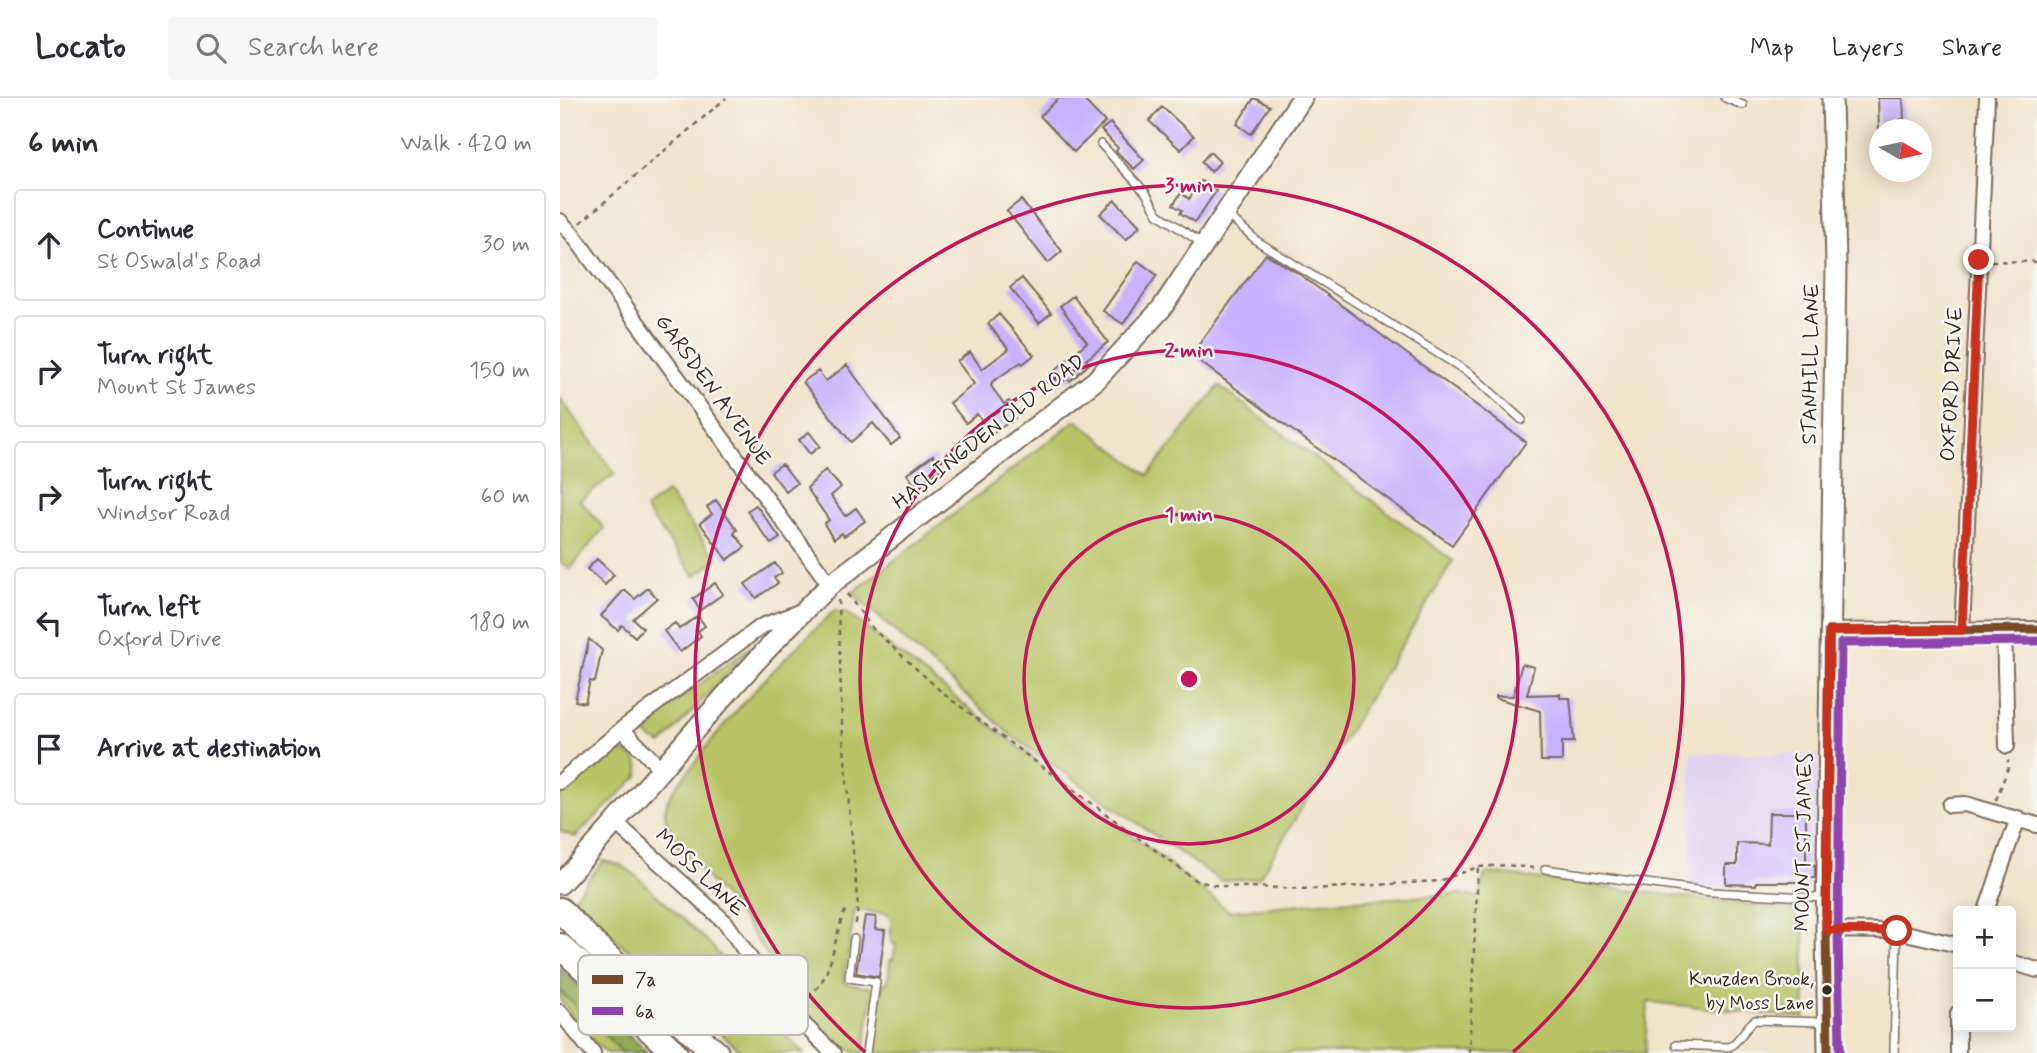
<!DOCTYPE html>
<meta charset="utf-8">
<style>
:root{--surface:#fff;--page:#f7f7f7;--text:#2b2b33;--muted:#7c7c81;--line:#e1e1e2}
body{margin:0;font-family:Mynerve,sans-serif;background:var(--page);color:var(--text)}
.controls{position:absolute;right:21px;bottom:21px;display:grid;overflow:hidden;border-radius:7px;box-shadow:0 4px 18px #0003}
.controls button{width:63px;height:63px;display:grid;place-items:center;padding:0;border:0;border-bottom:2px solid var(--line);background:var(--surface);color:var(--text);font:35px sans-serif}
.compass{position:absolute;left:1309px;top:21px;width:63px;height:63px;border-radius:50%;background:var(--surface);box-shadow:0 4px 18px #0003;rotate:99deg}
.stop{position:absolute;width:21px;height:21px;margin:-16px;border:5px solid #c8321e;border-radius:50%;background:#fff}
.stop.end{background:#c8321e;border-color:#fff;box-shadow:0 2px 7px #0008}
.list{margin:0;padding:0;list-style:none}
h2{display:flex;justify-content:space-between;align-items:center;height:91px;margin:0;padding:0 28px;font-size:30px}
h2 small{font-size:23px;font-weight:400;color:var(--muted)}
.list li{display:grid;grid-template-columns:46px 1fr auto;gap:21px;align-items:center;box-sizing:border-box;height:112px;margin:0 14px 14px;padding:0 14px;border:2px solid var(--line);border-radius:7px}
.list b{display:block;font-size:26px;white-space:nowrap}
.list p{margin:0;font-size:23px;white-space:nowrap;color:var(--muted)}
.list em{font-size:23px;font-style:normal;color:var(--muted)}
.icon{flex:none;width:38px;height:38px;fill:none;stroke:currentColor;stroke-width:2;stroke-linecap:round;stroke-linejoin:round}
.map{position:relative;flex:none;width:1477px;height:955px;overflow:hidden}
header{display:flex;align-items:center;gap:42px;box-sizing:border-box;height:98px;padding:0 35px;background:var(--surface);border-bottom:2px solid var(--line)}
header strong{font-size:33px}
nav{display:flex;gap:38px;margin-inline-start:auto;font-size:24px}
.search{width:490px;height:63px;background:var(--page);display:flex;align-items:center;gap:18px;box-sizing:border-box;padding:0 24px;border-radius:7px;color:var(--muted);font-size:26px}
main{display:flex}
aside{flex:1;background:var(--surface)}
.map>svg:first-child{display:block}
.built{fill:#e3d3f3}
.green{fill:#b7c365;stroke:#797642;stroke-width:2}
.forest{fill:#91a95a;stroke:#666a3c;stroke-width:2}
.building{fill:#c8b1fe}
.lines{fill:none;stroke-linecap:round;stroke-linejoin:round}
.service-casing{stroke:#7b6b5b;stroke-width:10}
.minor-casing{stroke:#7b6b5b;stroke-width:18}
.secondary-casing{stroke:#7b6b5b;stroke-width:23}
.motorway-casing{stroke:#7b6b5b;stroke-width:28}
.path{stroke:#7b6b5b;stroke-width:2.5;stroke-dasharray:5 5;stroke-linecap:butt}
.service{stroke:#fff;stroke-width:7}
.minor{stroke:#fff;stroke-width:14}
.secondary{stroke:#fff;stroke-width:19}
.motorway{stroke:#fff;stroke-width:24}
.bus-1-casing{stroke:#f6f6f2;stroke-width:14}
.bus-2-casing{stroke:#f6f6f2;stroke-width:14}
.bus-1{stroke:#7a4b2a;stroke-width:9}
.bus-2{stroke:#8e44ad;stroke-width:9}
.route{stroke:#c8321e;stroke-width:9}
.ring{fill:none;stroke:#c2185b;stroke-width:3.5}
.bus-dot{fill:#3b2a1e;stroke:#f6f6f2;stroke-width:2.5}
.labels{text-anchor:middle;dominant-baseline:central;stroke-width:5;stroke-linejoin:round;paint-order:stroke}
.bus-label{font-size:19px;fill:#3b2a1e;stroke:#f6f6f2;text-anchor:end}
.street-label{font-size:21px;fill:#3b2a1e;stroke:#f6f6f2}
.key{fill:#f6f6f2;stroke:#beb9b2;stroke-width:2}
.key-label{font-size:19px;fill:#3b2a1e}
.centre{fill:#c2185b;stroke:#f6f6f2;stroke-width:3.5}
.ring-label{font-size:21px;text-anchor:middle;font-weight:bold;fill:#c2185b;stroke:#f6f6f2;stroke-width:5;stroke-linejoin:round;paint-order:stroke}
</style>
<header>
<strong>Locato</strong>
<div class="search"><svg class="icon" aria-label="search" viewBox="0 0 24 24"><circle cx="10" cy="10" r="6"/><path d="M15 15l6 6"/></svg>Search here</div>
<nav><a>Map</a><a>Layers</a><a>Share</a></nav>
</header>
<main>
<aside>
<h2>6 min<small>Walk · 420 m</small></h2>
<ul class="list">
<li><svg class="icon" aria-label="ahead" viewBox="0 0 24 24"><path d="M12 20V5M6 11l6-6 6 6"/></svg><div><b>Continue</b><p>St Oswald's Road</p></div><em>30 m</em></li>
<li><svg class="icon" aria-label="right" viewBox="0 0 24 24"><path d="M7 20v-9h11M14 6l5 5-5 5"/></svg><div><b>Turn right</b><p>Mount St James</p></div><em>150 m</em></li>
<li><svg class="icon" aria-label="right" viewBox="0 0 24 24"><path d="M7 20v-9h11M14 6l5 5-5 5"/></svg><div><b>Turn right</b><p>Windsor Road</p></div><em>60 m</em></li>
<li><svg class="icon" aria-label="left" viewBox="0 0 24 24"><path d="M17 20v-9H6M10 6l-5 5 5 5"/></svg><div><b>Turn left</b><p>Oxford Drive</p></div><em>180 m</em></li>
<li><svg class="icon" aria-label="arrive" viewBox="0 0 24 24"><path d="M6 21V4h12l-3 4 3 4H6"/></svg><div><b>Arrive at destination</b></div></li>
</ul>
</aside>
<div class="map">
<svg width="1477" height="955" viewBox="0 0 1477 955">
<rect width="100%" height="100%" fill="#f6f6f2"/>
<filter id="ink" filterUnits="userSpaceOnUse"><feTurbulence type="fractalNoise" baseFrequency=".0143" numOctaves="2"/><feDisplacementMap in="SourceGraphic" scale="14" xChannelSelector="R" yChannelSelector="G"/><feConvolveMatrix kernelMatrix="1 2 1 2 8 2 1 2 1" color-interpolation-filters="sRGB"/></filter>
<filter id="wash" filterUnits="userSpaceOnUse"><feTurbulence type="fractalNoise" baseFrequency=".00686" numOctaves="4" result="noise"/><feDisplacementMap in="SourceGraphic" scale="28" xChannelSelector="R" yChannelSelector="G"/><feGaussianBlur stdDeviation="1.57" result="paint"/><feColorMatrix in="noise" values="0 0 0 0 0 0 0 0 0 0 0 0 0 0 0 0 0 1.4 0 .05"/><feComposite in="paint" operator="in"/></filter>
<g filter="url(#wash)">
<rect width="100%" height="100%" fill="#f2e3cb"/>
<path class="built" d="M1131,655L1259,656L1258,793L1130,790Z"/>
<path class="green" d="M659,288L893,463L699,780L661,783L453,639L292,495L516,322L588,377Z
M0,300L55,376L20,402L44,430L10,471L0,464Z
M107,394L157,461L135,478L85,411Z
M274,513L287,515L669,813L762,804L901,796L920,799L924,778L929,775L1240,813L1243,814L1244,819L1245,920L1088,904L1085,955H312L323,885H328L330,862H333L336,846L331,845V823L328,816L295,812L283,885L313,890L304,955C261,955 209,855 184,824C163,795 137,770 113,743L115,742C108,730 101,715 108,702C113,690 125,678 133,667C173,611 224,561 274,513Z
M193,547L102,646L91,641L86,636L87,625Z
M64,653C76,660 80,663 79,677L15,739L0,733V693L52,654Z
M43,763L61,767L74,776L152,848L217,929L244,955H183L12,802Z
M0,870L88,955H47L26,937L0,901Z"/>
<path class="forest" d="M0,870L88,955H63L0,893Z"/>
<g id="blocks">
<path class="building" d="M499,0H522L545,24L514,54L480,18Z
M694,0L710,8L691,36L677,26Z
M1318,0H1343L1344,21L1340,22V32H1319Z
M602,9L634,38L621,52L589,23Z
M550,25L584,62L574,71L556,53L558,50L541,32Z
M650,54L660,64L651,74L641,64Z
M641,83L656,93L635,124L620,115L622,112L613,107L621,95L629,101Z
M461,102L502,153L488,165L447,113Z
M555,102L580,128L566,142L540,116Z
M706,156L739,176L966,344L892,447L725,327L631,257Z
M578,163L597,177L563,226L543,213Z
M462,180L491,215L479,225L450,190Z
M513,198L548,244L526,262L529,266L510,283L507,280L500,286L491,276L527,244L500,208Z
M439,216L474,257L463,266L461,264L432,284L431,288L444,306L449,303L455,311L450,314L455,320L432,336L417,316L406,325L390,305L414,286L397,263L410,254L422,271L449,251L428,226Z
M287,267L340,340L331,347L313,325L291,344L243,284L258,273L266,283Z
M249,334L260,348L250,356L239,342Z
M373,357L382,370L361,386L359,382L354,386L347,376Z
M222,366L237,385L226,394L211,374Z
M265,372L281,389L271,398L285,418L296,410L305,423L284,438L282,435L274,441L264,426L269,422L247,390Z
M156,402L177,432L174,435L185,449L167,462L140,425L152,416L147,409Z
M196,407L220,440L211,446L187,413Z
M37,461L54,477L45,487L27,471Z
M215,465L222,475L214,480L218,485L196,500L185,486Z
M155,485L163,496L140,512L133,501Z
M88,490L97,500L73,521L83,530L75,539L62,527L58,532L41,518L64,492L75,501Z
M138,518L145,528L138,533L141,538L120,554L104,533L115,525L119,531Z
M29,541L42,552L35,584L30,583L25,605L15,603Z
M962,566L974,569L967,597L1000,596V600H1010L1014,644H1002V663H981L980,613L936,600V598H953Z
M1209,715H1246V767H1255V780H1245V784H1196V787L1166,786V767H1177V745L1208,746Z
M305,818L316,819L315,831L325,832L319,879L296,875Z"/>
</g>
</g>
<g filter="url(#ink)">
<use href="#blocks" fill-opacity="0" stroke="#7b6b5b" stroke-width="2"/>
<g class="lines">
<g class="service-casing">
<path id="service" d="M1165,0L1183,7
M541,46L586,95L598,116L643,146
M666,115L697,143L911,276L962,322
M985,771L1151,794L1266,800
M294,841L289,880L316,884L306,955
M1116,947L1169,949C1180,943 1184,930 1195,922L1267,924
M1334,955L1337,833"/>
</g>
<g class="minor-casing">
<path id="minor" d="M0,123L13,137L270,487
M1444,531L1447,648
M1402,532L1427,0
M1269,533L1477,531
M62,631L100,670
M0,684L62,631L202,528L239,514
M1390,707L1405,706L1477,727
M55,724L166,825L209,888L233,916L273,955
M1426,813L1458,720
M1266,832L1337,833L1398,847
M1451,864L1477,872
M0,914L33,955
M1398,955V915"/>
</g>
<g class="secondary-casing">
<path id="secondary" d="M0,786C91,688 173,580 270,487L536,282L602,210L742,0
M1268,955L1266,832L1276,166L1272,0"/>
</g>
<g class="motorway-casing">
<path id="motorway" d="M0,812L44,856L156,955
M0,848L115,955"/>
</g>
<path class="path" d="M20,125L166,0
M1431,163L1477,164
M287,496L313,531L385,597L637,783L659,788L753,791L879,783L918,769L946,767L974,770
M278,502L282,626L298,810L295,831
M1436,702L1448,670V662
M240,904C246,899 253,895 258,889C275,866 274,834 287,809
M909,955L918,769"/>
<use href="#service" class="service"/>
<use href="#minor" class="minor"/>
<use href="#secondary" class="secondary"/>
<use href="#motorway" class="motorway"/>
<g class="bus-1-casing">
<path id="bus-1" d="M1268,955L1266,832L1269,533L1477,531"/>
</g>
<g class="bus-2-casing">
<path id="bus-2" d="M1280,955L1278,832L1281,545L1477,543"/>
</g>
<use href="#bus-1" class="bus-1"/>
<use href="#bus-2" class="bus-2"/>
</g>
</g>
<g class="lines" filter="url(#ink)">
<path class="route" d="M1337,833L1266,832L1269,533L1402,532L1419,162"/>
</g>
<g class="ring">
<circle cx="629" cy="581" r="165"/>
<circle cx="629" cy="581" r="329"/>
<path d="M305 954A494 494 0 1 1 953 954"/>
</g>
<circle class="bus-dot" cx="1267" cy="892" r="6"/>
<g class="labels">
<g class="bus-label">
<text x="1254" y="881">Knuzden Brook,<tspan x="1254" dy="24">by Moss Lane</tspan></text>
</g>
<g class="street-label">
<text transform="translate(1251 266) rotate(-89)">STANHILL LANE</text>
<text transform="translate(1392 286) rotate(-87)">OXFORD DRIVE</text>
<text transform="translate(153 292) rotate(54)">GARSDEN AVENUE</text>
<text transform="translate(429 334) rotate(-38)">HASLINGDEN OLD ROAD</text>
<text transform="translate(1244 744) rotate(-89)">MOUNT ST JAMES</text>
<text transform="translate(140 775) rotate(44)">MOSS LANE</text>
</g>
</g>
<rect x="18" y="857" width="230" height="80" rx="10" class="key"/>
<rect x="32" y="877" width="31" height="9" fill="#7a4b2a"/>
<rect x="32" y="909" width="31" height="8" fill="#8e44ad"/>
<g class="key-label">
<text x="75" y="888">7a</text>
<text x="75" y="920">6a</text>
</g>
<circle cx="629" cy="581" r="10" class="centre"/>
<g class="ring-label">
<text x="629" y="94">3 min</text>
<text x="629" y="259">2 min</text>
<text x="629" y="423">1 min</text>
</g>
</svg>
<div class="controls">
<button>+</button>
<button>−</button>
</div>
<svg class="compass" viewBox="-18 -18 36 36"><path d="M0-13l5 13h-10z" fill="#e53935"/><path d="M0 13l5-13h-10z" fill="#7c7c81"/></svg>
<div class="stop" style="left:1337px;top:833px"></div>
<div class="stop end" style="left:1419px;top:162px"></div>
</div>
</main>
